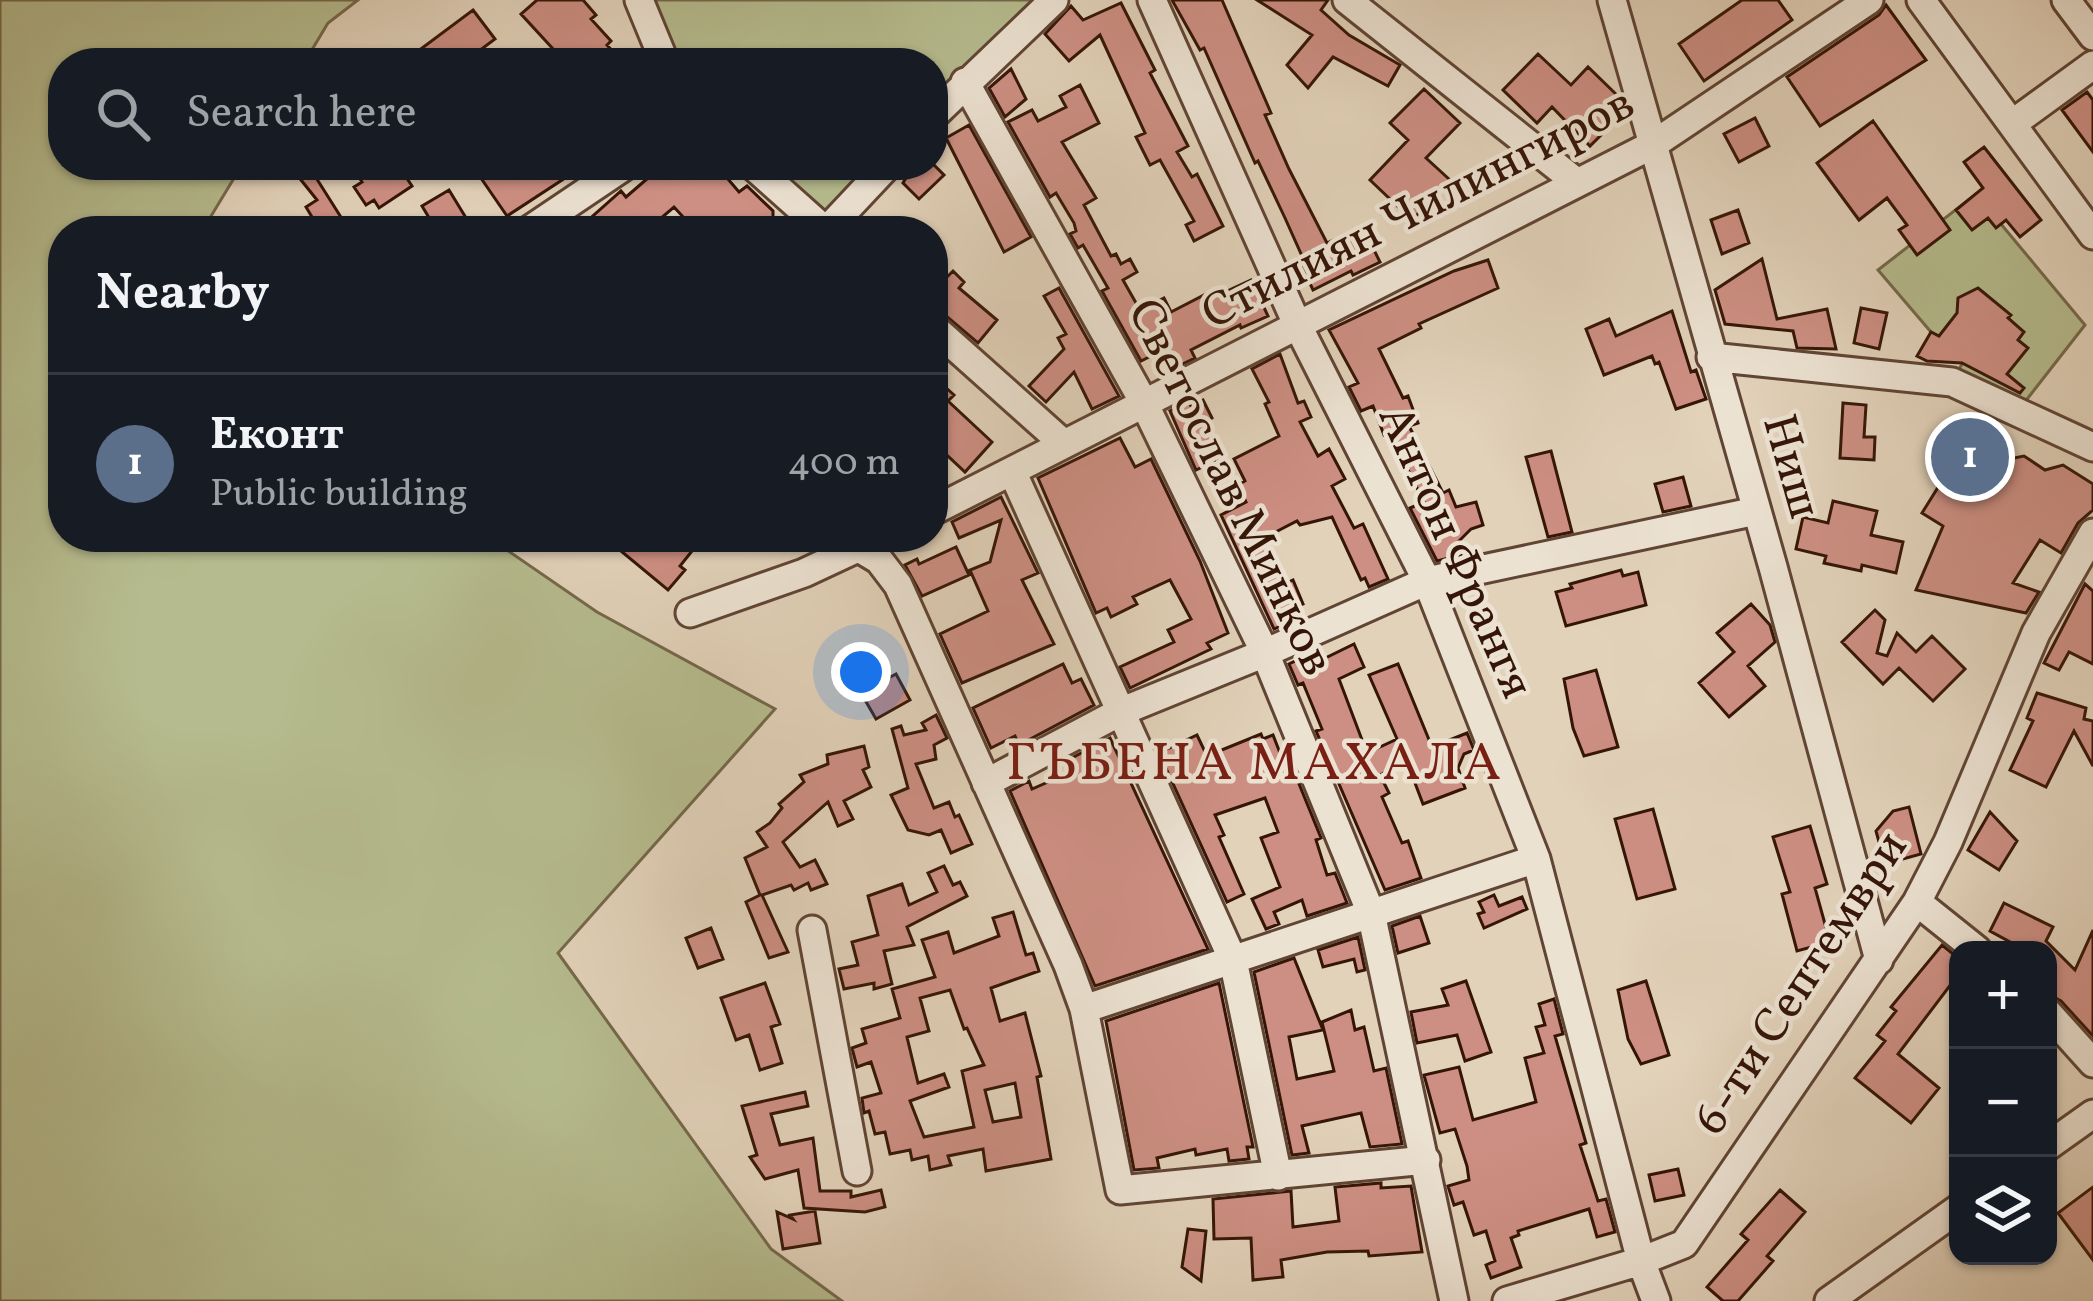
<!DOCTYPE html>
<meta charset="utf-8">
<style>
:root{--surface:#171b24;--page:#242831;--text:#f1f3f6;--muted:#9ea1a6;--line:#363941;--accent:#c59692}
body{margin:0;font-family:Vollkorn,serif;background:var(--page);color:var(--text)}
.controls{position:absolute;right:36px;bottom:36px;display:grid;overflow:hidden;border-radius:24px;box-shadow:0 3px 9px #0004}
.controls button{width:108px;height:108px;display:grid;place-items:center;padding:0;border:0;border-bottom:3px solid var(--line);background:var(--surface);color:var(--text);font:60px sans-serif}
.you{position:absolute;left:861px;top:672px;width:42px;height:42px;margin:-30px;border:9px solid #fff;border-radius:50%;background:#1a73e8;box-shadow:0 0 0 18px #1a73e833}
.badge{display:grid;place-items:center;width:78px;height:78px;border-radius:50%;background:var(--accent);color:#fff;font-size:39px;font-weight:700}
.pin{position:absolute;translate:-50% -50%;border:6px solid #fff;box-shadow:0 3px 12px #0006}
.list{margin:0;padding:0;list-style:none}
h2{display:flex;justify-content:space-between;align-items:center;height:156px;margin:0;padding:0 48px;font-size:51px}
h2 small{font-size:39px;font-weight:400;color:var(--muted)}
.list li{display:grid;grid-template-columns:78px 1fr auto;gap:36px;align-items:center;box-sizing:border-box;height:180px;padding:0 48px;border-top:3px solid var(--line)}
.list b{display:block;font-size:45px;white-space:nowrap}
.list p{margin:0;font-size:39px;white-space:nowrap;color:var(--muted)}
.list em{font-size:39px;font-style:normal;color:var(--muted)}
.icon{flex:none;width:66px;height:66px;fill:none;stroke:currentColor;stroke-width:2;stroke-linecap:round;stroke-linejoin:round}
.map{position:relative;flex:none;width:2093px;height:1301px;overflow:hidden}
.search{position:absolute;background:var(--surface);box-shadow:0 3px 9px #0004;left:48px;top:48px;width:900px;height:132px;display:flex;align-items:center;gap:30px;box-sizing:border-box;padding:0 42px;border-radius:48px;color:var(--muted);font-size:45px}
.panel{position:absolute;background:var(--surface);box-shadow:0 3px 9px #0004;left:48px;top:216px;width:900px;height:336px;border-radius:48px}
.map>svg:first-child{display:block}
.green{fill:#b5bb8e;stroke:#75684a;stroke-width:3}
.building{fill:#cd8f83;stroke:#351507;stroke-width:3;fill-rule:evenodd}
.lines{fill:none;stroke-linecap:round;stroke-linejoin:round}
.minor-casing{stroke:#604434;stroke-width:33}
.minor{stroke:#ece2d2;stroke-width:27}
.labels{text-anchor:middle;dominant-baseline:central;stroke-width:9;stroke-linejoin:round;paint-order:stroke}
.street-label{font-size:48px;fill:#351507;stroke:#ece2d2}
.quarter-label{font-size:54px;letter-spacing:3px;fill:#7a1f14;stroke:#ece2d2}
</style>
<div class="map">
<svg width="2093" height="1301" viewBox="0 0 2093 1301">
<rect width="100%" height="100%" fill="#e2d2ba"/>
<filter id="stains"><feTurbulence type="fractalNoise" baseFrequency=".00167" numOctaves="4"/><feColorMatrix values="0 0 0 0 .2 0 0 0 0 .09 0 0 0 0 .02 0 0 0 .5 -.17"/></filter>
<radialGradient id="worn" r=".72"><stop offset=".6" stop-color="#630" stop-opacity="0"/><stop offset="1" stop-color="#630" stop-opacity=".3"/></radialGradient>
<path class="green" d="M0,0H358L328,23L304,63H63V165H242L202,231H63V537H488L597,612L775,709L558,953L771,1249L842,1301H0Z
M644,0H1044L933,115V63H670Z
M760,165H884L827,223Z
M1976,194L2085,325L2017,412L1952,382L1968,353L1931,332L1878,270Z"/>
<path class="building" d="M537,0H583L596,15L591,19L611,41L607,45L616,55L605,63H566L521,14Z
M1172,0H1222L1271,113L1265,115L1289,169L1327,243L1362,226L1380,262L1353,275L1351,271L1313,290L1298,258L1302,256L1285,218L1258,161L1255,163L1204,48L1200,50Z
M1257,0H1328L1321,10L1349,35L1400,65L1388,86L1333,57L1308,88L1287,65L1312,35Z
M1742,0H1778L1792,20L1704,81L1679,44Z
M1121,3L1155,70L1150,73L1188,146L1177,152L1192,177L1197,174L1223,226L1194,241L1186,225L1194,221L1160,160L1150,165L1136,137L1145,133L1100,35L1069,61L1045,34L1071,6L1083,20Z
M1886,5L1926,60L1820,126L1787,77L1879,15Z
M473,10L495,39L463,63H402Z
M1538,54L1571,85L1588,67L1621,99L1625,111L1590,146L1552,107L1537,123L1503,90Z
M1011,69L1026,99L1005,117L989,88Z
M1080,85L1099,123L1062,142L1096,198L1084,205L1111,256L1116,254L1121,264L1130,259L1137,272L1123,280L1140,310L1164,298L1171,312L1210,292L1212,298L1251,280L1268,316L1241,328L1240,325L1191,350L1195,358L1176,367L1167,348L1141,361L1102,291L1108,288L1083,245L1078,248L1070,234L1076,231L1074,223L1056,193L1050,197L1008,122L1032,110L1038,121L1066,107L1060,96Z
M1424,89L1460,123L1426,158L1450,180L1412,220L1370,180L1408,140L1390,123Z
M2087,92L2093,100V152L2062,110Z
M1755,118L1769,146L1739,162L1724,134Z
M1873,121L1950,230L1917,255L1899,230L1907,225L1887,198L1859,220L1817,163Z
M969,125L1031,237L1004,252L946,138Z
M1984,147L2041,220L2020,237L2006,220L1996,228L1988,218L1972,230L1956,210L1983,188L1964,162Z
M289,165H308L344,222L330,231H291L312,217L306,207L317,200Z
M351,165H398L412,186L379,208L374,200L366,205L354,187L362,182Z
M472,165H585L507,216Z
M663,165H716L739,192L747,186L773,211V220L746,231H696L674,207L646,231H576L621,191L626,197Z
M913,165H934L944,175L919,199L903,183Z
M449,190L474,231H437L422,206Z
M1738,210L1749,243L1722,254L1711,220Z
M1762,259L1777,319L1827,309L1836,349L1797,348L1793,331L1725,324L1715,290Z
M1488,260L1498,288L1419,324L1421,328L1379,349L1403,398L1408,396L1418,423L1409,426L1443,493L1449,490L1456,507L1476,502L1483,525L1471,529L1456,544L1461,555L1437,561L1410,508L1424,502L1390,433L1384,435L1373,406L1361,411L1349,387L1358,383L1329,330L1454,271Z
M953,271L964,282L959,288L997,320L978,343L933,305V291Z
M1059,288L1119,396L1092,409L1074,372L1046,402L1029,386L1064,349L1058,338L1066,334L1044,296Z
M1978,288L2011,315L2008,318L2024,332L2018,340L2028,348L2007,374L2024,388L2020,393L1962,363L1927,361L1917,356L1931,332L1939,336L1957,313L1958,298Z
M1861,308L1887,313L1879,349L1854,343Z
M1672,311L1691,372L1696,370L1706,399L1676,409L1659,362L1655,364L1652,356L1604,375L1586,329L1609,319L1616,336Z
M1280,354L1298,403L1304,401L1311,417L1300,422L1318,456L1329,449L1345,479L1332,486L1354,528L1363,524L1388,579L1369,587L1365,578L1361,580L1332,517L1300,525L1297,521L1262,539L1282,585L1293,580L1303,604L1281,613L1285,624L1274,629L1221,515L1246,502L1238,485L1245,481L1234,459L1279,436L1265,404L1269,402L1252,369Z
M933,376L954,395L948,401L992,442L965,472L933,442Z
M1203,400L1212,418L1205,422L1223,457L1196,470L1170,411L1188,401L1191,406Z
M1843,403L1866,405L1864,437H1875L1874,460L1840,458Z
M1120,438L1135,467L1151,459L1200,561L1228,633L1207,643L1211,649L1130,688L1120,667L1174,642L1168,630L1191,619L1170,580L1133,597L1137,604L1111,617L1107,608L1096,613L1038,478Z
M1965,444L1994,462L2024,456L2045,470L2063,465L2093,484V510L2078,523L2061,553L2040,540L2013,583L2039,592L2026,613L1916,590L1943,526L1922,513Z
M1551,451L1572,532L1548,537L1526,457Z
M1683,477L1691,506L1663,512L1655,484Z
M1001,497L1038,573L1022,580L1054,644L962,683L940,634L988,611L970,570L990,562L1001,520L959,538L952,522Z
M1833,501L1877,511L1871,535L1903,542L1896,573L1862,565L1861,571L1824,563L1826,556L1796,549L1803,517L1828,523Z
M604,537H674L692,551L680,566L685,570L668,590Z
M956,547L969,575L922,596L905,565L917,559L919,564Z
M1621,570L1623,576L1638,572L1646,605L1566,626L1556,592L1572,588L1570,584Z
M2085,584L2093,591V664L2069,652L2059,670L2044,663Z
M1751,604L1770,625L1775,642L1748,666L1765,686L1729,717L1699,683L1734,652L1717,633Z
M1875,610L1885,620L1877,653L1887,656L1897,633L1916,652L1932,636L1965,669L1933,701L1899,668L1883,684L1842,642Z
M1354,644L1364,667L1339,679L1367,753L1397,739L1369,675L1398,664L1432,747L1467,733L1474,750L1464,754L1458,768L1465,788L1423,804L1407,762L1380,775L1389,793L1382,797L1402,843L1408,841L1421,878L1385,890L1316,731L1322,729L1303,683L1298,685L1289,664L1306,656L1311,665Z
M1063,664L1072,683L1081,679L1094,705L1019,745L1015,736L991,748L973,708Z
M1596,670L1618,747L1584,756L1573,728L1564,679Z
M896,674L910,700L876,719L861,693Z
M2037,693L2086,708L2084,719L2093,721V766L2074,731L2046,787L2010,770L2033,721L2027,718Z
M936,715L947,738L934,745L936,759L916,764L934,808L949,802L955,817L959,815L972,844L951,853L941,830L929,835L908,830L891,795L908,788L892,729L901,726L904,735L926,730L922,723Z
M1261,734L1263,739L1273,735L1287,771L1293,769L1321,838L1316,840L1327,875L1335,873L1347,903L1307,916L1302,900L1274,912L1279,924L1266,929L1252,899L1280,887L1261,838L1278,832L1265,798L1215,815L1224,835L1219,837L1244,894L1227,902L1159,753L1197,735L1207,756Z
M1110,738L1208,949L1095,986L1010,791L1029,781L1032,789L1073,771L1068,760Z
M864,746L869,767L863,770L871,787L844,801L853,819L838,826L828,802L783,842L800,867L815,860L827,884L811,890L808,883L794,890L791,885L762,895L788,952L769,958L746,902L760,895L745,858L767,847L757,832L770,823L782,808L779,804L804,782L800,775L828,764L827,755Z
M1909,807L1921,854L1885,864L1876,831L1893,811Z
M1653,809L1675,889L1637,899L1615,819Z
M1990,812L2017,841L1999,870L1968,850Z
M1810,826L1827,884L1815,888L1830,942L1797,951L1782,894L1790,892L1773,837Z
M944,866L953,885L960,882L967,896L907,927L914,945L884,951L892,984L874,989V983L844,989L839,969L858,965L852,942L878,935L868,896L902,884L909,905L937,892L928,873Z
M1494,895L1499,906L1522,897L1527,909L1484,928L1478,914L1484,912L1479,902Z
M2004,903L2053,927L2046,941L2075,970L2093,930V1036L2061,1001L2048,994V950H2025L1990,931Z
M1013,912L1026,955L1033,953L1039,971L991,988L1000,1021L1025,1013L1041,1076L1037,1077L1051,1159L986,1171L983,1149L948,1156L951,1165L930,1170L928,1156L912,1160L910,1150L890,1154L885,1132L875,1134L869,1111L864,1113L862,1098L881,1093L871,1062L857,1067L852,1048L866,1043L862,1029L900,1018L892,989L935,977L922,940L948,932L954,953L999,936L993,918ZM950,990L964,1029L967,1028L984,1065L962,1071L974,1127L924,1137L910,1101L949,1087L944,1074L918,1083L907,1037L929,1031L920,998ZM1015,1083L1021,1117L993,1122L985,1090Z
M1420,916L1429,943L1398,953L1392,926Z
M711,928L723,959L698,968L686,938Z
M1358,937L1365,970L1357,972L1354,959L1323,967L1318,950Z
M1942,945L1958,958V975L1898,1054L1939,1088L1911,1123L1855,1078L1885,1041L1877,1035L1896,1011L1891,1007Z
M1294,958L1323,1030L1289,1037L1297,1079L1334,1071L1322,1022L1351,1010L1355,1030L1364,1027L1374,1071L1386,1068L1402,1144L1370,1147L1361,1113L1302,1126L1309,1153L1292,1155L1254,972Z
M1466,981L1491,1052L1465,1061L1457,1035L1417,1043L1411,1012L1448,1005L1442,989Z
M1646,981L1669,1055L1641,1064L1628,1039L1618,990Z
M765,983L780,1024L771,1027L782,1063L760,1070L749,1035L736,1040L721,998Z
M1219,983L1253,1147H1247L1249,1159L1229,1161L1227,1149L1196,1155L1195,1149L1157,1158L1159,1168L1134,1170L1106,1021Z
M1554,999L1563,1034L1555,1036L1586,1143L1580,1145L1598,1201L1606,1199L1615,1232L1597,1237L1589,1209L1518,1231L1519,1235L1511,1238L1521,1267L1491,1278L1486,1265L1495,1261L1486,1231L1474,1235L1463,1202L1454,1205L1448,1186L1469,1180L1467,1166L1455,1129L1440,1133L1424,1075L1459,1067L1473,1120L1536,1102L1525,1058L1544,1053L1536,1027L1545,1025L1539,1004Z
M805,1092L808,1106L771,1114L780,1145L813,1138L820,1191H851V1197L881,1190L885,1207L865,1212L804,1208L798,1170L765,1179L750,1157L757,1155L742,1106Z
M1678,1169L1684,1195L1655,1201L1649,1175Z
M1381,1183V1188L1411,1186L1422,1252L1369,1256L1368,1251L1327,1252L1281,1260L1283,1277L1253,1280L1251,1238L1214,1239L1213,1199L1291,1191L1293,1227L1339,1221L1335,1187Z
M2093,1187V1260L2058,1213Z
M1780,1190L1805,1212L1767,1256L1773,1261L1738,1301H1723L1707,1287L1748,1240L1741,1234Z
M815,1211L820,1243L783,1249L777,1212L793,1219L790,1215Z
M1188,1229L1206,1231L1201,1281L1182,1267Z"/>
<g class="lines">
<g class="minor-casing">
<path id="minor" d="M639,0L665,63
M1152,0L1297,324L1427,581L1536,859L1641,1261L1656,1301
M1347,0L1575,181
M1612,0L1773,567L1879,960
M1921,0L2093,235
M2066,0L2093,36
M965,82L1143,401L1265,653L1371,913L1454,1301
M933,116L1054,0
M2012,124L2093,65
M752,165L826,231
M528,231L626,165
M826,231L888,165
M933,327L1064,444
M1711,357L1952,382L2093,447
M1012,471L1233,960L1278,1176
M933,511L1654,144L1869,0
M854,537L859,548L879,560L898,585L1068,965L1084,1009L1120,1190L1426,1160
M690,613L804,573L881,537
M986,783L1120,712L1265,653L1427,581L1756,511
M1917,902L1977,950
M812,930L857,1171
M1084,1009L1536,859
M2048,1013L2093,1063
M2048,1146L2093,1114
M1507,1301L1641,1261L1684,1244L1917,902L1948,842L2036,633L2093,533
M1829,1301L1958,1209"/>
</g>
<use href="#minor" class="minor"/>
</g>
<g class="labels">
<g class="street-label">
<text transform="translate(1419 210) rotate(-27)">Стилиян Чилингиров</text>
<text transform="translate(1790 467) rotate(74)">Ниш</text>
<text transform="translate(1229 488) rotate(64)">Светослав Минков</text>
<text transform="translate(1454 552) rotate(66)">Антон Франгя</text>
<text transform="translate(1802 984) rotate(-57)">6-ти Септември</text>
</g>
<g class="quarter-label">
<text x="1255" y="765">ГЪБЕНА МАХАЛА</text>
</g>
</g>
<rect width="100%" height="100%" filter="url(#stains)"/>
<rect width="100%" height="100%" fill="url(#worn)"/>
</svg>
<div class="controls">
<button>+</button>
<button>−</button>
<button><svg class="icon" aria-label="layers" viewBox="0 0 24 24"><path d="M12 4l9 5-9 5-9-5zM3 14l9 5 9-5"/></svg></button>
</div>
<div class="you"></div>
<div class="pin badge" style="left:1970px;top:457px;background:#5c6f8a">1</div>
<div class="search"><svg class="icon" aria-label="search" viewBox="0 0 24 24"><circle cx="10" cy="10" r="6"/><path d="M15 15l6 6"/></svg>Search here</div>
<section class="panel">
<h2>Nearby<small></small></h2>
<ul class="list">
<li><span class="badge" style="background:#5c6f8a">1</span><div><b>Еконт</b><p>Public building</p></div><em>400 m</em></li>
</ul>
</section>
</div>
